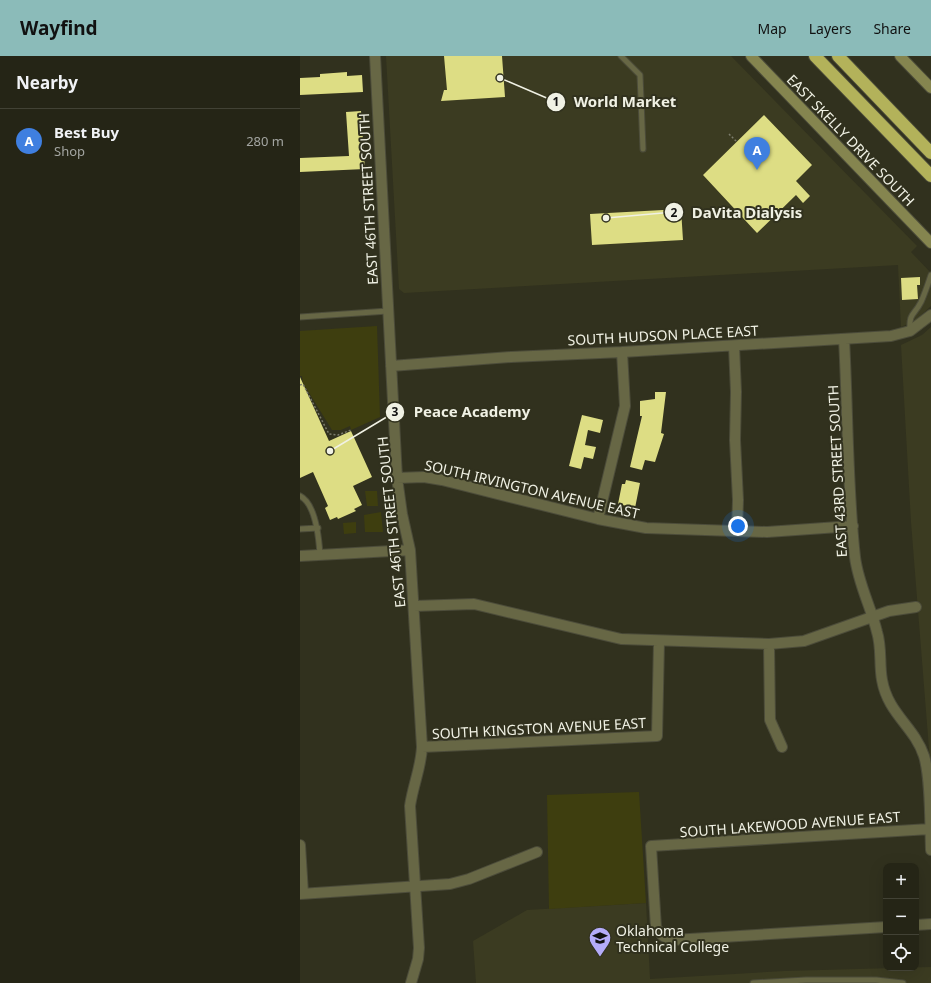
<!DOCTYPE html>
<meta charset="utf-8">
<style>
:root{--surface:#252516;--page:#313123;--text:#f1f3f6;--muted:#a3a5a1;--line:#424235;--accent:#8bbbb9}
body{margin:0;font-family:"Noto Sans",sans-serif;background:var(--page);color:var(--text)}
.controls{position:absolute;right:12px;bottom:12px;display:grid;overflow:hidden;border-radius:8px;box-shadow:0 4px 16px #0002}
.controls button{width:36px;height:36px;display:grid;place-items:center;padding:0;border:0;border-bottom:1px solid var(--line);background:var(--surface);color:var(--text);font:20px sans-serif}
.you{position:absolute;left:438px;top:470px;width:14px;height:14px;margin:-10px;border:3px solid #fff;border-radius:50%;background:#1a73e8;box-shadow:0 0 0 6px #1a73e833}
.badge{display:grid;place-items:center;width:26px;height:26px;border-radius:50%;background:var(--accent);color:#fff;font-size:13px;font-weight:700}
.pin{position:absolute;translate:-50% -33px;filter:drop-shadow(0 1px 2px #0008)}
.pin::after{content:'';position:absolute;top:21px;width:14px;height:12px;background:inherit;clip-path:polygon(0 0,100% 0,50% 100%)}
.list{margin:0;padding:0;list-style:none}
h2{display:flex;justify-content:space-between;align-items:center;height:52px;margin:0;padding:0 16px;font-size:17px}
h2 small{font-size:13px;font-weight:400;color:var(--muted)}
.list li{display:grid;grid-template-columns:26px 1fr auto;gap:12px;align-items:center;box-sizing:border-box;height:64px;padding:0 16px;border-top:1px solid var(--line)}
.list b{display:block;font-size:15px;white-space:nowrap}
.list p{margin:0;font-size:13px;white-space:nowrap;color:var(--muted)}
.list em{font-size:13px;font-style:normal;color:var(--muted)}
.icon{flex:none;width:22px;height:22px;fill:none;stroke:currentColor;stroke-width:2;stroke-linecap:round;stroke-linejoin:round}
.map{position:relative;flex:none;width:631px;height:927px;overflow:hidden}
header{display:flex;align-items:center;gap:24px;box-sizing:border-box;height:56px;padding:0 20px;background:var(--accent);color:#111}
header strong{font-size:19px}
nav{display:flex;gap:22px;margin-inline-start:auto;font-size:14px}
main{display:flex}
aside{flex:1;background:var(--surface)}
.map>svg:first-child{display:block}
.built{fill:#3b3b21}
.green{fill:#3e3e0f}
.building{fill:#dddd84}
.lines{fill:none;stroke-linecap:round;stroke-linejoin:round}
.lane-casing{stroke:#4c4c3a;stroke-width:7}
.street-casing{stroke:#4c4c3a;stroke-width:12}
.secondary-casing{stroke:#4c4c3a;stroke-width:12}
.highway-casing{stroke:#4c4c3a;stroke-width:14}
.path{stroke:#7c7c6c;stroke-width:1.5;stroke-dasharray:2 2;stroke-linecap:butt}
.lane{stroke:#676745;stroke-width:5}
.street{stroke:#676745;stroke-width:10}
.secondary{stroke:#85854f;stroke-width:10}
.highway{stroke:#b3b25a;stroke-width:12}
.labels{text-anchor:middle;dominant-baseline:central;stroke-width:4;stroke-linejoin:round;paint-order:stroke}
.street-label{font-size:14px;fill:#f0f1e4;stroke:#31311e}
.poi-label{font-size:14px;fill:#f0f1e4;stroke:#31311e;text-anchor:start}
.leader{fill:none;stroke:#f0f1e4;stroke-width:1.5}
.callout-dot{fill:#f0f1e4;stroke:#31311e;stroke-width:1.5}
.mark-label{font-size:12px;text-anchor:middle;font-weight:bold;fill:#111}
.callout-label{font-size:15px;text-anchor:middle;font-weight:bold;fill:#f0f1e4;stroke:#31311e;stroke-width:4;stroke-linejoin:round;paint-order:stroke}
</style>
<header>
<strong>Wayfind</strong>
<nav><a>Map</a><a>Layers</a><a>Share</a></nav>
</header>
<main>
<aside>
<h2>Nearby<small></small></h2>
<ul class="list">
<li><span class="badge" style="background:#3f7fe0">A</span><div><b>Best Buy</b><p>Shop</p></div><em>280 m</em></li>
</ul>
</aside>
<div class="map">
<svg width="631" height="927" viewBox="0 0 631 927">
<rect width="100%" height="100%" fill="#31311e"/>
<path class="built" d="M86,0H431L617,190L611,196L631,217V250L615,265L601,271L598,209L104,237L99,233Z
M631,271V718L611,466L601,289L622,279Z
M346,847L350,923L485,915L631,911V927H176L173,885L227,854Z"/>
<path class="green" d="M77,270L80,361L51,374L50,370L41,374H32L3,327L2,320H0V275Z
M65,435H77L78,450H67Z
M81,456L83,476H65L64,459Z
M56,466V477L44,478L43,467Z
M339,736L346,847L249,853L247,739Z"/>
<path class="building" d="M144,0H202L205,41L141,45L144,34H147Z
M47,16V20L62,19L63,36L0,39V22L20,21V18Z
M61,55L65,113L0,116V102L49,100L46,56Z
M464,59L512,109L496,125L510,140L503,147L496,139L457,177L403,119Z
M381,153L383,184L292,189L290,158Z
M620,221V229H617L618,243L602,244L601,222Z
M0,321L29,385L51,375L72,421L53,430L62,449L54,453L56,455L38,463L37,461L30,464L25,452L28,450L13,416L0,422Z
M355,336H366L361,377L364,378L355,406L345,404L342,414L330,411L342,360H340V345L355,343Z
M282,359L303,364L300,377L288,374L285,389L296,391L293,403L284,401L281,413L269,410Z
M326,424L340,427L335,452L318,448L322,428H325Z"/>
<g class="lines">
<g class="lane-casing">
<path id="lane" d="M321,0L340,19L343,93
M0,261L88,255
M610,274C609,256 614,260 621,246C625,237 628,228 631,219
M0,440C16,448 19,483 20,499
M0,473L18,472
M453,927L506,924H576L603,927"/>
</g>
<g class="street-casing">
<path id="street" d="M75,0L97,422L102,458L110,494L122,691C121,712 113,729 110,750L119,892L118,903L111,927
M544,283C548,355 547,429 555,501C558,527 571,551 577,576C582,592 579,608 582,624C588,658 614,670 624,700C631,723 630,769 631,794
M434,290L436,336L435,384L438,444L437,475
M91,310L211,301L322,296L591,280L610,275L631,259
M97,422L124,421L142,424L298,463L346,472L467,476L553,470
M298,463L325,350L322,296
M0,500L110,494
M114,550L174,548L321,583L469,588L504,585L589,555L616,551
M469,588L470,664L482,691
M122,691L357,680L359,586
M0,789L3,837
M0,838L150,828L169,823L237,796
M616,869L631,868
M586,871L373,884L363,880L356,872L351,790L630,773"/>
</g>
<g class="secondary-casing">
<path id="secondary" d="M451,0L631,187
M600,0L631,32"/>
</g>
<g class="highway-casing">
<path id="highway" d="M515,0L631,120
M538,0L631,97"/>
</g>
<path class="path" d="M429,78L437,86
M0,329L3,328L4,330L29,378L38,379L51,374"/>
<use href="#lane" class="lane"/>
<use href="#street" class="street"/>
<use href="#secondary" class="secondary"/>
<use href="#highway" class="highway"/>
</g>
<defs>
<g id="university-pin" transform="scale(1.15)"><path d="M0 17L-7.5 6A9.5 9.5 0 1 1 7.5 6Z" fill="#b4acf9" stroke="#31311e"/><path d="M0-5L7-2L0 1L-7-2ZM-4 1L0 2.5L4 1V4Q0 6-4 4Z" fill="#111"/></g>
</defs>
<g fill-rule="evenodd">
<use href="#university-pin" x="300" y="882"/>
</g>
<g class="labels">
<g class="street-label">
<text transform="translate(551 84) rotate(46)">EAST SKELLY DRIVE SOUTH</text>
<text transform="translate(68 143) rotate(-93)">EAST 46TH STREET SOUTH</text>
<text transform="translate(363 279) rotate(-3)">SOUTH HUDSON PLACE EAST</text>
<text transform="translate(537 415) rotate(-93)">EAST 43RD STREET SOUTH</text>
<text transform="translate(232 433) rotate(13)">SOUTH IRVINGTON AVENUE EAST</text>
<text transform="translate(91 466) rotate(-96)">EAST 46TH STREET SOUTH</text>
<text transform="translate(239 672) rotate(-3)">SOUTH KINGSTON AVENUE EAST</text>
<text transform="translate(490 768) rotate(-4)">SOUTH LAKEWOOD AVENUE EAST</text>
</g>
<g class="poi-label">
<text x="316" y="874">Oklahoma<tspan x="316" dy="16">Technical College</tspan></text>
</g>
</g>
<path class="leader" d="M200 22L256 46M306 162L374 156M30 395L95 356"/>
<g class="callout-dot">
<circle cx="200" cy="22" r="4"/>
<circle cx="306" cy="162" r="4"/>
<circle cx="30" cy="395" r="4"/>
<circle cx="256" cy="46" r="10"/>
<circle cx="374" cy="156" r="10"/>
<circle cx="95" cy="356" r="10"/>
</g>
<g class="mark-label">
<text x="256" y="50">1</text>
<text x="374" y="161">2</text>
<text x="95" y="360">3</text>
</g>
<g class="callout-label">
<text x="325" y="51">World Market</text>
<text x="447" y="162">DaVita Dialysis</text>
<text x="172" y="361">Peace Academy</text>
</g>
</svg>
<div class="controls">
<button>+</button>
<button>−</button>
<button><svg class="icon" aria-label="locate" viewBox="0 0 24 24"><circle cx="12" cy="12" r="6"/><path d="M12 2v4M12 18v4M2 12h4M18 12h4"/></svg></button>
</div>
<div class="you"></div>
<div class="pin badge" style="left:457px;top:114px;background:#3f7fe0">A</div>
</div>
</main>
